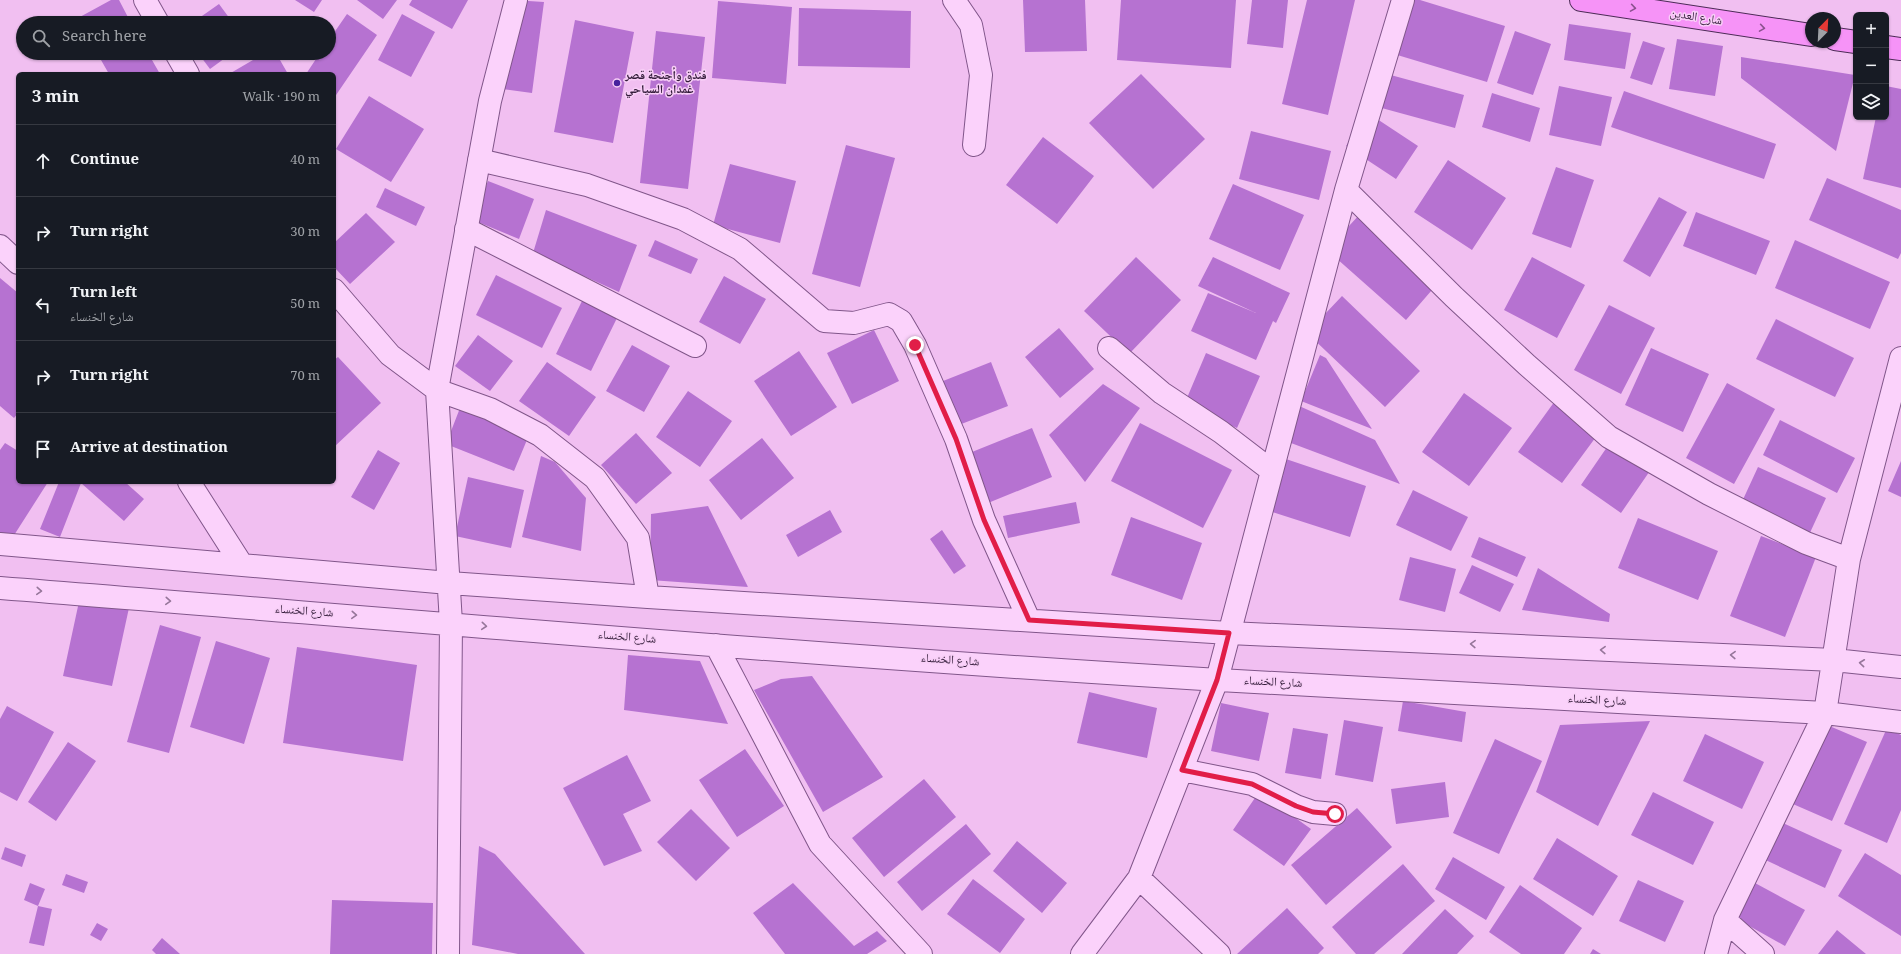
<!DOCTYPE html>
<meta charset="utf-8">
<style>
:root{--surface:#171b24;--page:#242831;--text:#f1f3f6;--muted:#9ea1a6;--line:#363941}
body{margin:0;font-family:Georgia,"Noto Naskh Arabic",serif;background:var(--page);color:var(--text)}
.controls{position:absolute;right:12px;top:12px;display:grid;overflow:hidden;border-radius:6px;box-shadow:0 1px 3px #0004}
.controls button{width:36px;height:36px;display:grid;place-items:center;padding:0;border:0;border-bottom:1px solid var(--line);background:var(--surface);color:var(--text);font:20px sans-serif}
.compass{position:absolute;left:1805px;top:12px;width:36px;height:36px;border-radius:50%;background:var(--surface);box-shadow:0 1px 3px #0004;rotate:24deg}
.stop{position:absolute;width:12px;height:12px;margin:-9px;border:3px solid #e11d48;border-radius:50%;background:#fff}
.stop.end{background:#e11d48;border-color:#fff;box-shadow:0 1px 4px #0008}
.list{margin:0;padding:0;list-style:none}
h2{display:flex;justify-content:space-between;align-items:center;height:52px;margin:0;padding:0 16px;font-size:17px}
h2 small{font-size:13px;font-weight:400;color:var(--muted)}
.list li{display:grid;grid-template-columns:26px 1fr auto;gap:12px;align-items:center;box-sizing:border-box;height:72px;padding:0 16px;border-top:1px solid var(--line)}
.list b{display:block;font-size:15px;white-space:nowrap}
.list p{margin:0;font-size:13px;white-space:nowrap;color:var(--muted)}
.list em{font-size:13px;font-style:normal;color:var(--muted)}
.icon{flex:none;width:22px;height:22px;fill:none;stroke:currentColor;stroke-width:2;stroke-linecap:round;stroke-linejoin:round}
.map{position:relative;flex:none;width:1901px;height:954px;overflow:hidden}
.search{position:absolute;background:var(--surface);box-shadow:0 1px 3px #0004;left:16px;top:16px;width:320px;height:44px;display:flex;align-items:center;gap:10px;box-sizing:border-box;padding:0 14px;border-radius:22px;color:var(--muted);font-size:15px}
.panel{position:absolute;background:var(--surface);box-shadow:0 1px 3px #0004;left:16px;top:72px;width:320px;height:412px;border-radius:6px}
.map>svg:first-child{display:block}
.building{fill:#b672d1}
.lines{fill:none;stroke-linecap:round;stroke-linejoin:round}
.minor-casing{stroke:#81568a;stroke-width:24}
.major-casing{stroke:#4d2b57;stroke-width:24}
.minor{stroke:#fbd2fb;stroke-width:22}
.major{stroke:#f693f7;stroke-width:22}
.oneway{stroke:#8a518e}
.oneway2{stroke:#96769a}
.route{stroke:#e11d48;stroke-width:5}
.poi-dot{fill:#46229d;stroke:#f8cff7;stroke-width:1.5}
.labels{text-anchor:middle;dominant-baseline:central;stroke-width:3;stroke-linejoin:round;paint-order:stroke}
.street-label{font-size:12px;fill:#321b39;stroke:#f8cff7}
.poi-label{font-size:12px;font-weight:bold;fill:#321b39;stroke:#f8cff7;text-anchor:start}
</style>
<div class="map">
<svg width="1901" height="954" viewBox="0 0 1901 954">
<rect width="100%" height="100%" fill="#f1bff1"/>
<path class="building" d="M111,0H119L131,23H80L78,18Z
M295,0H322L314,12Z
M357,0H397L383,19Z
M412,0H468L452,29L409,5Z
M513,0L544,2L532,93L502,89Z
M1023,0H1085L1087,51L1025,52Z
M1121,0H1236L1231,68L1117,60Z
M1252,0H1288L1283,48L1247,44Z
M1307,0H1355L1328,115L1282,104Z
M1410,0H1420L1505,26L1487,82L1394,54Z
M718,1L792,7L786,84L712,78Z
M219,4L233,23H192Z
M799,8L911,11L910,68L798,66Z
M347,14L377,35L334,98V74H306L320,53H329V40Z
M402,14L435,32L411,77L378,60Z
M575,20L634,32L613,143L554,132Z
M1569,24L1631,33L1625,69L1564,60Z
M656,31L705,37L688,189L640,183Z
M1515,31L1551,44L1533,95L1497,83Z
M1677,39L1723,46L1715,96L1669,89Z
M1643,41L1665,48L1652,85L1630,78Z
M97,53H148L160,74H109Z
M198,53H232L210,69Z
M265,53H276L288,74H229Z
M1741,57L1855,75L1836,151L1741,78Z
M1141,74L1205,139L1153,189L1089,123Z
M1387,74L1464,95L1455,128L1378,107Z
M1559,86L1612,97L1601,146L1549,135Z
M1886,86L1901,89V188L1863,179L1876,117H1886Z
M1624,91L1776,144L1764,179L1611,127Z
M1492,93L1540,108L1530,142L1482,127Z
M369,96L424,129L391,182L336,149Z
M1368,113L1418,146L1396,179L1346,146Z
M1251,131L1331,151L1319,200L1239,179Z
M1043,137L1094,176L1057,224L1006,185Z
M846,145L895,158L860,287L812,274Z
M1448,160L1506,198L1472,250L1414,212Z
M730,164L796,181L780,243L713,225Z
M1556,167L1594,180L1571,248L1532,234Z
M1827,178L1901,210V253L1898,259L1809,220Z
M488,181L534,199L519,239L473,220Z
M1233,184L1304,215L1280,270L1209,239Z
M385,188L425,207L416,226L376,207Z
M1659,197L1687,212L1650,277L1623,261Z
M546,210L637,245L619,292L533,253Z
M1696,212L1770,241L1756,275L1683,246Z
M366,213L395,242L350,284L334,267V243Z
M1360,214L1438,283L1406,320L1327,250Z
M655,240L698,259L691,274L648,256Z
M1795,240L1890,282L1870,329L1775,288Z
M1136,257L1181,300L1129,354L1084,311Z
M1213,257L1290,293L1276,323L1273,321L1256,360L1191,331L1208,293L1256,313L1198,286Z
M1532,257L1585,285L1557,338L1504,310Z
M496,275L562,308L542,348L476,315Z
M724,276L766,299L740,344L699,322Z
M0,278L18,293V413L14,418L0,406Z
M1342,296L1420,371L1385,407L1307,333Z
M582,301L617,318L591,371L556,354Z
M1609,305L1655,328L1621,394L1574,370Z
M1776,319L1854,358L1835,397L1756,359Z
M1059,328L1094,369L1060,398L1025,357Z
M874,330L899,381L852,404L827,353Z
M478,335L513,361L490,391L455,366Z
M632,345L670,366L644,412L606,391Z
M1651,348L1709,374L1683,432L1625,405Z
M799,351L837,407L791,436L754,381Z
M1206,353L1260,376L1237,428L1184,405Z
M1320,355L1326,358L1372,429L1301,401Z
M338,357L381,403L334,447V360Z
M547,362L596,397L569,436L519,401Z
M991,362L1008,406L951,428L933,385Z
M1727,383L1775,409L1734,484L1686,458Z
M1103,384L1140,408L1085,482L1049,435Z
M688,391L732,421L700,467L656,437Z
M1464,393L1512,428L1469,486L1422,452Z
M1560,394L1604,426L1562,483L1518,452Z
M1297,405L1375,440L1400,484L1283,440Z
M460,408L529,435L514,471L446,444Z
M1780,420L1855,458L1837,493L1763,455Z
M1140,423L1232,470L1203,528L1111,481Z
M1032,428L1052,477L988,503L967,454Z
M636,433L672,473L636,504L601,465Z
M1616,434L1656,462L1621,513L1581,485Z
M762,438L794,478L741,520L709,480Z
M5,443L18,451V482H48L11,540L0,532V450Z
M378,450L400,463L374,510L351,497Z
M541,456L555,462L586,498L581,551L522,537Z
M1280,457L1366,486L1350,537L1263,509Z
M1901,461V497L1888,491Z
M1758,467L1826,498L1808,537L1740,506Z
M468,477L524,490L511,548L455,536Z
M59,482H125L144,499L124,521L81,483L60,537L40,529Z
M1413,490L1468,517L1451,551L1396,525Z
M1076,502L1080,523L1008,538L1003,516Z
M708,506L748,587L650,580L651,514Z
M830,510L842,532L798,557L786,535Z
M1131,517L1202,543L1182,600L1111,575Z
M1638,518L1718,551L1698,600L1618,568Z
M942,530L966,566L954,574L930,539Z
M1761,536L1816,557L1785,637L1730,616Z
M1479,537L1526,557L1517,577L1471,557Z
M1410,557L1456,569L1445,612L1399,600Z
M1472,565L1514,584L1500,612L1459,593Z
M1538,568L1610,614L1609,622L1522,610Z
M83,583L132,594L112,686L63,676Z
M160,625L201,637L169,753L127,742Z
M216,641L270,658L244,744L190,727Z
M297,647L417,665L403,761L283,743Z
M628,655L700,661L728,724L624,710Z
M812,676L883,777L823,812L754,690L781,679Z
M1089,692L1157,708L1147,758L1077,743Z
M1403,701L1466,712L1462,742L1398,731Z
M1221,703L1269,713L1259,761L1211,751Z
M7,706L54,732L17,801L0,792V719Z
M1344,720L1383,727L1373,782L1335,775Z
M1650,721L1598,826L1536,792L1560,725Z
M1820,722L1867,742L1832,821L1786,801Z
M1293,728L1328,734L1321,779L1285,773Z
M1887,728L1901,735V810L1887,843L1844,824Z
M1705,734L1764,762L1742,809L1683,781Z
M1495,739L1542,761L1499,854L1453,833Z
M68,742L96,761L56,821L28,802Z
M745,749L784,806L737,837L699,780Z
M627,755L651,801L623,814L642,851L604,866L563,788Z
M924,779L956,817L884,877L852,838Z
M1445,782L1449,817L1396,824L1391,789Z
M1259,792L1311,829L1284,866L1233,830Z
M1653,792L1714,822L1693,865L1631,835Z
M1357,808L1392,847L1326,905L1291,865Z
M691,809L730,848L696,881L657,842Z
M1774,819L1842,850L1825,888L1757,856Z
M966,824L991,854L922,911L897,882Z
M1557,838L1618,876L1593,916L1533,879Z
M1017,841L1067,883L1042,913L993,871Z
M479,846L495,854L585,954H518L472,945Z
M5,847L26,855L22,867L1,859Z
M1865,853L1901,875V936L1838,896Z
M1453,857L1505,887L1486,920L1435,889Z
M1403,864L1435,901L1374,954H1356L1332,927Z
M66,874L88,882L84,893L62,885Z
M973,879L1025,919L1000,953L947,914Z
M1638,880L1684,901L1665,942L1619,921Z
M30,883L45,889L38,906L24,900Z
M793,883L854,946L877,931L887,941L867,954H785L753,913Z
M1755,883L1805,910L1785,946L1735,918Z
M1520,885L1582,928L1564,954H1521L1489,932Z
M332,900L433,903L432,954H330Z
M38,906L52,909L44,946L29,943Z
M1287,908L1324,948L1318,954H1237Z
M1445,909L1474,936L1457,954H1402Z
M97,923L108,929L101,941L90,935Z
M1837,930L1866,954H1818Z
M162,938L180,954H156L152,950Z
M1593,949L1601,954H1590Z"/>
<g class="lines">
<g class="minor-casing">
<path id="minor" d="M145,0L158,23
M954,0L971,25L981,75L974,145
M176,53L188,74
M479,160L587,185L683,219L740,249L824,321L854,323L889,314L901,321L915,345L956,439L984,520L1029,620
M1346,190L1454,297L1527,365L1609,437L1709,494L1806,543L1849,559
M466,229L695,346
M0,246L18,263
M334,290L390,355L437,390L490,409L540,435L595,478L638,538L648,597
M1109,348L1162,393L1221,432L1272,471
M189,482L242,565
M0,544L449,583L648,597L1229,633L1834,660L1901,667
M0,588C406,620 812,656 1219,680C1421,692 1623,702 1825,713L1901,722
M716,645L820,844L921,954
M1182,770L1252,784L1296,806L1313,812L1335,814
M1139,878L1219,954
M1725,920L1763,954
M448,954L451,623L437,390L490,101L516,0
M1082,954L1139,878L1217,680L1346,190L1403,0
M1716,954L1725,920L1825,713L1849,559L1901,358"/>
</g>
<g class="major-casing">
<path id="major" d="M1581,0L1811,35
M1835,39L1856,42
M1886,47L1901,49"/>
</g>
<use href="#minor" class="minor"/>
<use href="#major" class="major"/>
</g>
<defs><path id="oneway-chevron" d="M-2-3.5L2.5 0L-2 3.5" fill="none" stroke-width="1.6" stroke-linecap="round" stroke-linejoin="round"/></defs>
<g class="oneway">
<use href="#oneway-chevron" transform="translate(1633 8) rotate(9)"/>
<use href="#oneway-chevron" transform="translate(1762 28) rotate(9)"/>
</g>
<g class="oneway2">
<use href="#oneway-chevron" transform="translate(39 591) rotate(4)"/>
<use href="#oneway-chevron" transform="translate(168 601) rotate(4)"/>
<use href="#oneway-chevron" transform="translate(354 615) rotate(4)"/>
<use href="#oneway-chevron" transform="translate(484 626) rotate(5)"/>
<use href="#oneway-chevron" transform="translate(1473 644) rotate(-178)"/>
<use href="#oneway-chevron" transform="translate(1603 650) rotate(-178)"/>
<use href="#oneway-chevron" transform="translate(1733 655) rotate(-178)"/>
<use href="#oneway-chevron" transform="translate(1862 663) rotate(-174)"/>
</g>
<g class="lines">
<path class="route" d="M915,345L956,439L984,520L1029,620L1229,633L1217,680L1182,770L1252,784L1296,806L1313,812L1335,814"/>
</g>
<circle class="poi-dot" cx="617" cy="83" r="4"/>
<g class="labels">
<g class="street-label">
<text transform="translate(1696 18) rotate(9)">شارع العدين</text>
<text transform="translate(304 612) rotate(4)">شارع الخنساء</text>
<text transform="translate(627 638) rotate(5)">شارع الخنساء</text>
<text transform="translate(950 661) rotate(4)">شارع الخنساء</text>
<text transform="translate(1273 683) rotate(3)">شارع الخنساء</text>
<text transform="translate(1597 701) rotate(3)">شارع الخنساء</text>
</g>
<g class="poi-label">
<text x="625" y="76">فندق وأجنحة قصر<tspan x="625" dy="14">غمدان السياحي</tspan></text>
</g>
</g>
</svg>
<div class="controls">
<button>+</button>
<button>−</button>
<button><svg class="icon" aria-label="layers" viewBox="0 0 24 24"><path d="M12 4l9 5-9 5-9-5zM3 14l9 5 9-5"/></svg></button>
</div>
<svg class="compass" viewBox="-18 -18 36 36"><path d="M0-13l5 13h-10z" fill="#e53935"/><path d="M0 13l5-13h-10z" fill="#9ea1a6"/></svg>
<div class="stop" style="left:1335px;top:814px"></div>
<div class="stop end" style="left:915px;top:345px"></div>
<div class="search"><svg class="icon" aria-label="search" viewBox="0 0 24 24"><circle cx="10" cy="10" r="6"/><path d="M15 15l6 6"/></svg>Search here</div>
<section class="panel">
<h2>3 min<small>Walk · 190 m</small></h2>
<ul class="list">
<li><svg class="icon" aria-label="ahead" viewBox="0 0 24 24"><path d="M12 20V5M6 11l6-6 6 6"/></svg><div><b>Continue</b></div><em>40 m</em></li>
<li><svg class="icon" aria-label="right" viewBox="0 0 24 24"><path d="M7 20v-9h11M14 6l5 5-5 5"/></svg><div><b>Turn right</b></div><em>30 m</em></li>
<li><svg class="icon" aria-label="left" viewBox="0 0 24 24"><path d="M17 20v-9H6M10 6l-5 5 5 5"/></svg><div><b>Turn left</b><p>شارع الخنساء</p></div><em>50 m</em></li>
<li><svg class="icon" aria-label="right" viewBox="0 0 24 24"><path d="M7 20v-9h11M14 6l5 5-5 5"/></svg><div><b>Turn right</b></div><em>70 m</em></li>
<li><svg class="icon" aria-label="arrive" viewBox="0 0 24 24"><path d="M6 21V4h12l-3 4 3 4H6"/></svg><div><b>Arrive at destination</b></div></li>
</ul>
</section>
</div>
